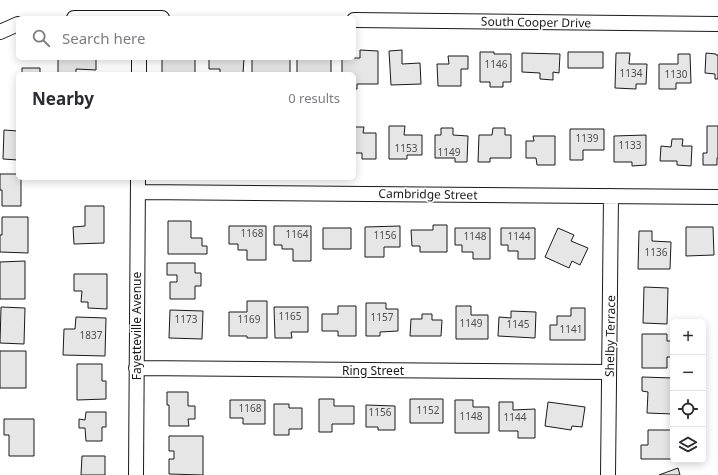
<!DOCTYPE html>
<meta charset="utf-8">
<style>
:root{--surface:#fff;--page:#f2f2f3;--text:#2b2b33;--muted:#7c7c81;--line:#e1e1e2}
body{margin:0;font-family:"Noto Sans",sans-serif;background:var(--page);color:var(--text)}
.controls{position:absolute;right:12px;bottom:12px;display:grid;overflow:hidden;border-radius:6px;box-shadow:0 2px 10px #0003}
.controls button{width:36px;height:36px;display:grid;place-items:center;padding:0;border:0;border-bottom:1px solid var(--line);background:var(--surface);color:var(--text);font:20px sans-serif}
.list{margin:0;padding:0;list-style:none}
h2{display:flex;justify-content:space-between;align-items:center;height:52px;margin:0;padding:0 16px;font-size:17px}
h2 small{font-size:13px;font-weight:400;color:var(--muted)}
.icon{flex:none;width:22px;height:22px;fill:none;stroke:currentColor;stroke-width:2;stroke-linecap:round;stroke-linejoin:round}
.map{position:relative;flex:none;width:718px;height:475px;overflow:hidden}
.search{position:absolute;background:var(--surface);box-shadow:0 2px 10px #0003;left:16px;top:16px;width:340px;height:44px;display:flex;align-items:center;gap:10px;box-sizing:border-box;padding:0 14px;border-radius:6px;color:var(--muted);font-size:15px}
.panel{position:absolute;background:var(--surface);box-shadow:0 2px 10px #0003;left:16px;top:72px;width:340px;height:108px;border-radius:6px}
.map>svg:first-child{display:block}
.building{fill:#e6e6e6;stroke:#1a1a1a}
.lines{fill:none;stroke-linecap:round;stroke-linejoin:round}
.minor-casing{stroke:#1a1a1a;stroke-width:16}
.minor{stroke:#fff;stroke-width:14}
.labels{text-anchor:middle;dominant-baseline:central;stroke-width:3;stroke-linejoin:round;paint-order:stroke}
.number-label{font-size:10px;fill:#4d4d4d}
.street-label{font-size:12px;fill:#1a1a1a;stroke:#fff}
</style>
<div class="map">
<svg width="718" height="475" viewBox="0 0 718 475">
<rect width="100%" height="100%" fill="#fff"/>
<path class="building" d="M360,50L378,51V84H357V89H354V74H342V58H360Z
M402,50V64L420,63L421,84L391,85L389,51Z
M480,52H494V54H511V82H503V87H490V82H480Z
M568,52H603V68H568Z
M522,53L560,54L559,73L553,72V80L540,79V73L522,72Z
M616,53H630L629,64H647L646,84H636V89L615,88Z
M706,53L716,54V55H718V79H715V74L705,73Z
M678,54H690L691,83H676V89H659V64H678Z
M448,56H468V69H461V86H438L437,64H449Z
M58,58H96V70L76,69V74H58Z
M162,58H195V74H162Z
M209,58H244L243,74H220V69H209Z
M252,58H290V74H252Z
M297,58H331V74H297Z
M22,68H40V74H22Z
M389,126H405L404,135H422V155H407V159H389Z
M707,126H718V158H717V165H703V153H707Z
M355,127H364L363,133H376V159H362V153H354V133H355Z
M441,128H453V135L468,136L467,162H455V158H435V135H441Z
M493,128H505V135H511V158H490V162H478L479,135H492Z
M570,129H604V150H583V160H570Z
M4,130L18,131V160L3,159Z
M646,135V165L632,166V162H614V136Z
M533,136H555V165H537L536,158H526V141H534Z
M672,139H683L682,146H692L691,166L677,165V161H660L661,146L671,147Z
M0,174H18V178H21V206H2V190H0Z
M85,206H104V243L74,244L73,227L85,226Z
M2,217H28V253L0,252V235H2Z
M168,221H191V238H202V246H207V254H168Z
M433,225H447V252H420V246H412L411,230H433Z
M229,226H266V260H247V250H238V244H229Z
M274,226H311V261H293V249H282V245H274Z
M400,226V247H384V257H365V227Z
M686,227H713L714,255L686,256Z
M323,228H351V249H323Z
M455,228H490V259H473V252H462V245H455Z
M501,228H535V259H518V251H508V245H501Z
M558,228L574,235L571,241L588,248L580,265L572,261L569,268L545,257Z
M639,231H652V241L671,242L670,269H638Z
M25,261V299H0V262Z
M167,263H195V273H201V286H195V299H170V282H177V275H167Z
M74,274H107V309L88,308V302H81L82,291H74Z
M644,287L668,288L667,324L643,323Z
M247,301H267V338H247V336H229V312H247Z
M366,303H386V309H398V331L380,332V336H366Z
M338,306H356V336H338V331H322V314H338Z
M456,306H471V315H488V339H456Z
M1,307L25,308L24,344L0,343Z
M274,307H308V332H291L292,338H275Z
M571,308H585V340H550V325H557V316H571Z
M170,310L203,311L202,339L169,338Z
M511,311L536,312L535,338L498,336L499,317L511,318Z
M422,314H432V320H442L441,336H410L411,319H422Z
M76,317L106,318L105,356L63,355L64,329H75Z
M642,334H667V341H673V357H667V368H642Z
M0,351H26V388H0Z
M77,364H102V381H106V399L77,400Z
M642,377L673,378V414L647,413L648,392L642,391Z
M167,392H188V406H195V419H188L189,426H169V405H167Z
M319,399H334V406H354V424H332V432H319Z
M410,399H443V423H410Z
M230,400H265V424H243V418H230Z
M455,400H473V407H489V433H455Z
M499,402H513V410L535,409V438H518V431H499Z
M548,402L585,407L582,427L572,426L571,430L545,426Z
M274,404H289V408H302V429H289V435H274Z
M366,405L395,406V430H378V427H366Z
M86,412H106V427H102V441H86L85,428H79V419L85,420Z
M4,419H34V456H9V435H4Z
M648,430H673V459H641V445H648Z
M169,436H203V475L169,474V459H174V451H169Z
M82,456H105V475H81Z
M678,468L680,475H659Z"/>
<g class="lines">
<g class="minor-casing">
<path id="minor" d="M74,18H162
M354,20L718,24
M0,32L18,24
M139,74V58
M138,192L718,197
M136,368L609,372
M136,475L138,178
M608,475L611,196"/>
</g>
<use href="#minor" class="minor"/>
</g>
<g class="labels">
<g class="number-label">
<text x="496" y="64">1146</text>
<text x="631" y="73">1134</text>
<text x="676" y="74">1130</text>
<text x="587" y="138">1139</text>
<text x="630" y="145">1133</text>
<text x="406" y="148">1153</text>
<text x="449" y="152">1149</text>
<text x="252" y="233">1168</text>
<text x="297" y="234">1164</text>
<text x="385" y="235">1156</text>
<text x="475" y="236">1148</text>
<text x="519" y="236">1144</text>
<text x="656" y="252">1136</text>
<text x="290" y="316">1165</text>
<text x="382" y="317">1157</text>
<text x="186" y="319">1173</text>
<text x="249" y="319">1169</text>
<text x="471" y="323">1149</text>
<text x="518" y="324">1145</text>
<text x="571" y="329">1141</text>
<text x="91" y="335">1837</text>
<text x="250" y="408">1168</text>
<text x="428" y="410">1152</text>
<text x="380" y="412">1156</text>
<text x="471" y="416">1148</text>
<text x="515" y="417">1144</text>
</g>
<g class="street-label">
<text transform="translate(536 22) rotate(1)">South Cooper Drive</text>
<text transform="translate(428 194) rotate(1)">Cambridge Street</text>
<text transform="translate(136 326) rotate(-90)">Fayetteville Avenue</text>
<text transform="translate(610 336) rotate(-89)">Shelby Terrace</text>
<text x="373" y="370">Ring Street</text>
</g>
</g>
</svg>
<div class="controls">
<button>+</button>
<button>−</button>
<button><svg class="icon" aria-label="locate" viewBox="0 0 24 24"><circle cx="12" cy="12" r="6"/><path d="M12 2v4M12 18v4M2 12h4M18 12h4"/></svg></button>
<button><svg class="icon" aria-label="layers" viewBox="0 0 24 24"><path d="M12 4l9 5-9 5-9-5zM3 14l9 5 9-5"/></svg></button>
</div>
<div class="search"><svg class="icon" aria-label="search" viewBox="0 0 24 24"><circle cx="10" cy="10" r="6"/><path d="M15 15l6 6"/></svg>Search here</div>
<section class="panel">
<h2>Nearby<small>0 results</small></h2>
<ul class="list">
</ul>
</section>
</div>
